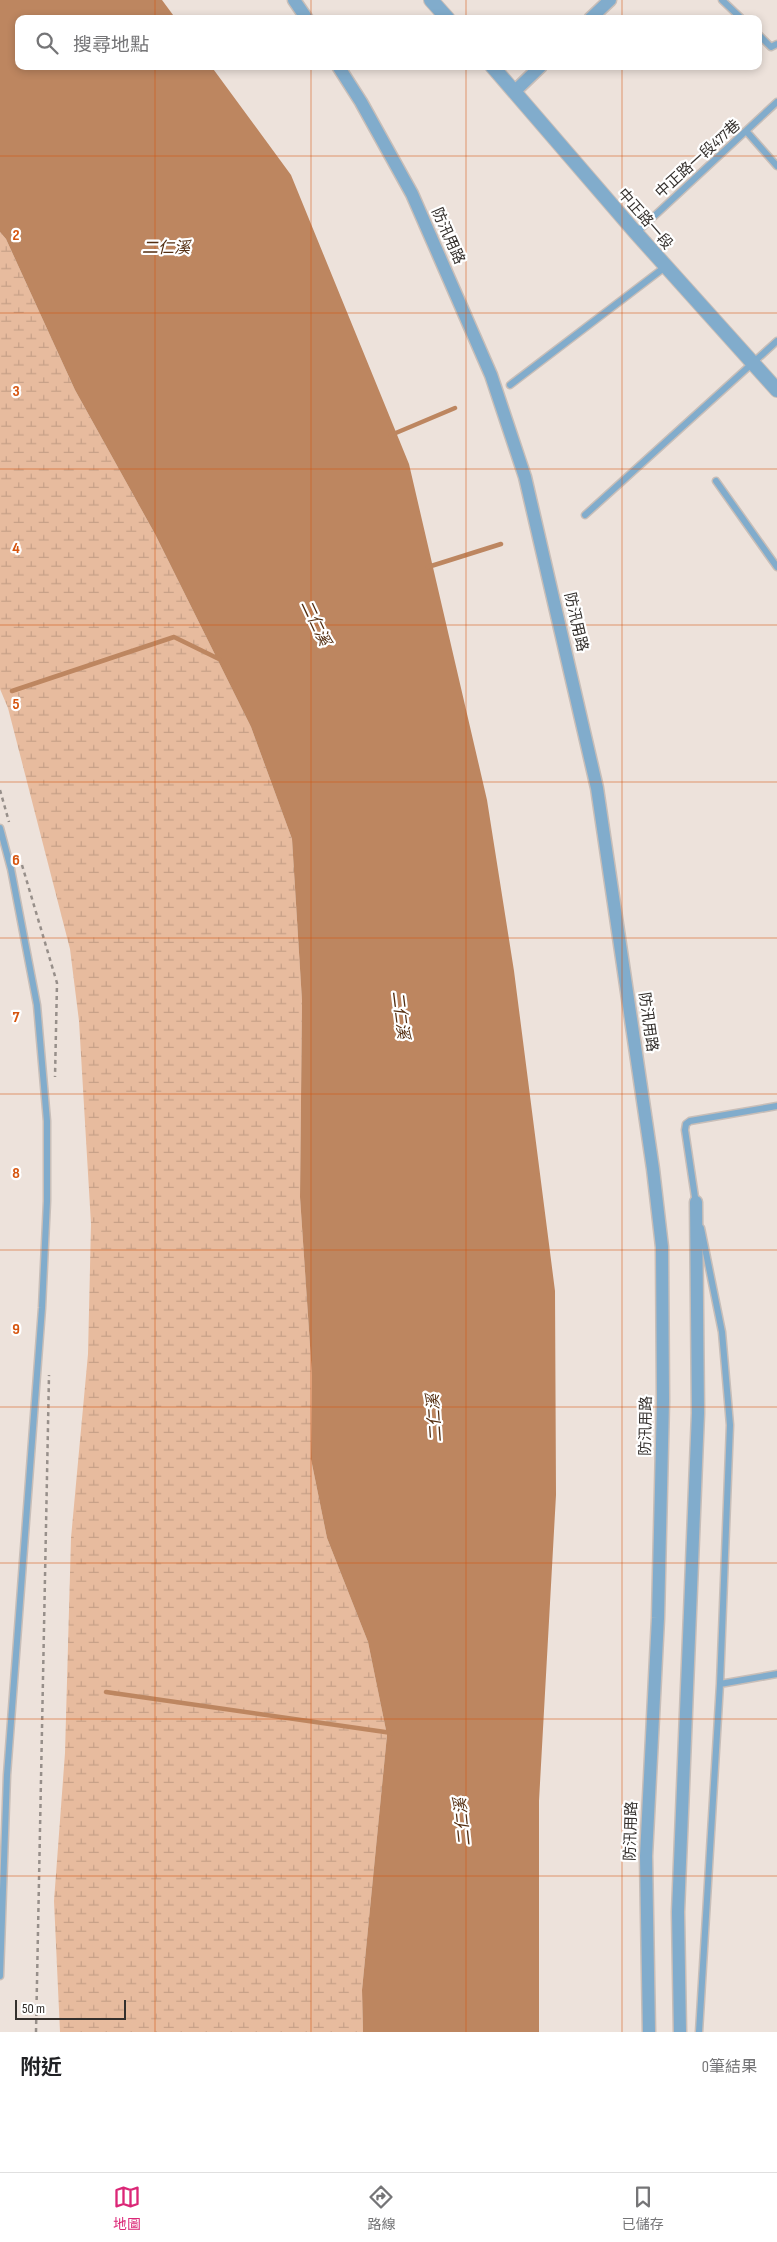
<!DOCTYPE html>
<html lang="zh-TW">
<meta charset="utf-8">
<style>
:root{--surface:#fff;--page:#f6f6f6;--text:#202124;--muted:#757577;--line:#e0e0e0;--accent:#db2777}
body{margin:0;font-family:"Sofia Sans Condensed","Noto Sans TC",sans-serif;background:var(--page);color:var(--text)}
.scale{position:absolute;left:15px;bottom:12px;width:111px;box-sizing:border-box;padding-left:5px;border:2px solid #34302d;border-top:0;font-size:14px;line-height:18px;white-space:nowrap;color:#34302d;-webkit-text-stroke:4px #fff;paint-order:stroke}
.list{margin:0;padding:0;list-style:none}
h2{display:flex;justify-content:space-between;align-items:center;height:65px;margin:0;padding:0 20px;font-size:21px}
h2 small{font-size:16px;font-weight:400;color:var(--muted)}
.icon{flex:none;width:28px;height:28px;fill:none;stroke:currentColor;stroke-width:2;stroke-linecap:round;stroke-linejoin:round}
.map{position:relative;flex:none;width:777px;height:2032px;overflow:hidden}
.search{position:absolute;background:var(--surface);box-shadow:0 2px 8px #0003;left:15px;right:15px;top:15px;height:55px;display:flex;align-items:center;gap:12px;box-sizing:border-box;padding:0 18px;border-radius:10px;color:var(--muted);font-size:19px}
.sheet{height:140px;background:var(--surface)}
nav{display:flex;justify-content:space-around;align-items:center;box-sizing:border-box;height:70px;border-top:1px solid var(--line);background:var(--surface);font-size:14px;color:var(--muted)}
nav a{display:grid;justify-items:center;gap:2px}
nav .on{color:var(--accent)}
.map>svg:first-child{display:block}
.wetland{fill:url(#wetland-marsh)}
.water{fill:#bd8660}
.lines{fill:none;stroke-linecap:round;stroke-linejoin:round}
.stream{stroke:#bd8660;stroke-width:4.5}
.service-casing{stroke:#c8beb8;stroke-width:9}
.minor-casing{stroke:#c8beb8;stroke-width:15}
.tertiary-casing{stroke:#c8beb8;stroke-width:16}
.path{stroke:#978f8a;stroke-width:2.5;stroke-dasharray:4 4;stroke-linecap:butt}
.service{stroke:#81accc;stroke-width:6}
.minor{stroke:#81accc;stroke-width:12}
.tertiary{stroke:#81accc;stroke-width:14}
.grid{fill:none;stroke:#d6550f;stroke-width:1;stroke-opacity:0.55}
.labels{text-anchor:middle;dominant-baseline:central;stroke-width:4.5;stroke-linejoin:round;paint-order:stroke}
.street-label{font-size:15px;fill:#34302d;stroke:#fff}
.water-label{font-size:16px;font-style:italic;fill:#542e11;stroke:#fff}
.grid-label{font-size:16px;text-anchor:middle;font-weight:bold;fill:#d6550f;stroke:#fff;stroke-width:4.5;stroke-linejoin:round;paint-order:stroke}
</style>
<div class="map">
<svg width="777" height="2032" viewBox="0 0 777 2032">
<defs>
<pattern id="wetland-marsh" width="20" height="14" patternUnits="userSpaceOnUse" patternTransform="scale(1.25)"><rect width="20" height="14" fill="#e7bb9e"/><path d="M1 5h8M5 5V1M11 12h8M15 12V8" fill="none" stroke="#c7a188"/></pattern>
</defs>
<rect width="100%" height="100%" fill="#ede2db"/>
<path class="wetland" d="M0,232L6,239L75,390L155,534L251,727L292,839L302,1001L300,1197L312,1375L311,1459L327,1538L368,1642L387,1735L362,1990L363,2032H60L54,1901L65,1753L71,1538L88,1354L91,1224L79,1021L70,949L8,708L0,689Z"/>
<path class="water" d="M0,0H162L176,19H19V66H211L291,175L409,464L487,800L514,971L555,1291L556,1495L539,1801V2032H363L362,1990L387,1735L368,1642L327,1538L311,1459L312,1375L300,1197L302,1001L292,839L251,727L155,534L75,390L6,239L0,232Z"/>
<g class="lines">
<path class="stream" d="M391,435L455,408
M428,567L501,544
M12,691L174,637L219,659
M106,1692L392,1733"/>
<g class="service-casing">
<path id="service" d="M722,0L742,19
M758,34L771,47L777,44
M747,132L777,166
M636,233L777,102
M510,385L665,267
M716,481L777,567
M585,515L777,341
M0,828L11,869L37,1005L47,1121V1201L42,1308L7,1775L0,1976
M696,1204L685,1130L686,1124L690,1121L777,1106
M720,1684L777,1674
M699,2032L720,1684L730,1425L722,1332L701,1228"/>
</g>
<g class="minor-casing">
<path id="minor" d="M294,0L307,19
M590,19L610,0
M338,66L361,102L412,194L491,375L525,477L597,788L653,1169L662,1247L663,1401L658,1618L646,1856L649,2032
M515,91L541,66
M680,2032L678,1912L698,1413L696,1202"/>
</g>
<g class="tertiary-casing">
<path id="tertiary" d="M431,0L448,19
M492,66L636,233L777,390"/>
</g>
<path class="path" d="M0,790L9,822
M22,865L57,983L55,1077
M36,2032L49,1375"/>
<use href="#service" class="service"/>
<use href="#minor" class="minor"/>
<use href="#tertiary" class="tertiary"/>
</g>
<path class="grid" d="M155,0V19M311,0V19M466,0V19M622,0V19M155,66V2032M311,66V2032M466,66V2032M622,66V2032M0,156H777M0,313H777M0,469H777M0,625H777M0,782H777M0,938H777M0,1094H777M0,1250H777M0,1407H777M0,1563H777M0,1719H777M0,1876H777"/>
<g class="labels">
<g class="street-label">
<text transform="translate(698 159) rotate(-42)">中正路一段477巷</text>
<text transform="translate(645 219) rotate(49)">中正路一段</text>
<text transform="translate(448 236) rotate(66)">防汛用路</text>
<text transform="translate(576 622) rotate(77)">防汛用路</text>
<text transform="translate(648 1022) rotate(82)">防汛用路</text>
<text transform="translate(646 1426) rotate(-89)">防汛用路</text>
<text transform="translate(631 1831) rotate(-88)">防汛用路</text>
</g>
<g class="water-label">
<text x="166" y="248">二仁溪</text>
<text transform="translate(315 623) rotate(65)">二仁溪</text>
<text transform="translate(400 1015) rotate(83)">二仁溪</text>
<text transform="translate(435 1418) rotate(-94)">二仁溪</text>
<text transform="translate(463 1822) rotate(-96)">二仁溪</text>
</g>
</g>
<g class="grid-label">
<text x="16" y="240">2</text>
<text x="16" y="396">3</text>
<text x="16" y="553">4</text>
<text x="16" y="709">5</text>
<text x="16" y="865">6</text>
<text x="16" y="1022">7</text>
<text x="16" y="1178">8</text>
<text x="16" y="1334">9</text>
</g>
</svg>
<div class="scale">50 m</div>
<div class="search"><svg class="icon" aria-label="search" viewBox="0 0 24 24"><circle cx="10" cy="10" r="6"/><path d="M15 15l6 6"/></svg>搜尋地點</div>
</div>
<section class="sheet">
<h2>附近<small>0筆結果</small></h2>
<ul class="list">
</ul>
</section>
<nav>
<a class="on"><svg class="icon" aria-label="map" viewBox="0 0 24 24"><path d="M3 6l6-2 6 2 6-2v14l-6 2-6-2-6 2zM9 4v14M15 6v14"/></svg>地圖</a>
<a><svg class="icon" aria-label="directions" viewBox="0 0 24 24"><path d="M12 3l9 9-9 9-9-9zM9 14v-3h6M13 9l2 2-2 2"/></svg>路線</a>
<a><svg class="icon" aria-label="saved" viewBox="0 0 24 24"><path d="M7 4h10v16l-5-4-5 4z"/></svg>已儲存</a>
</nav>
